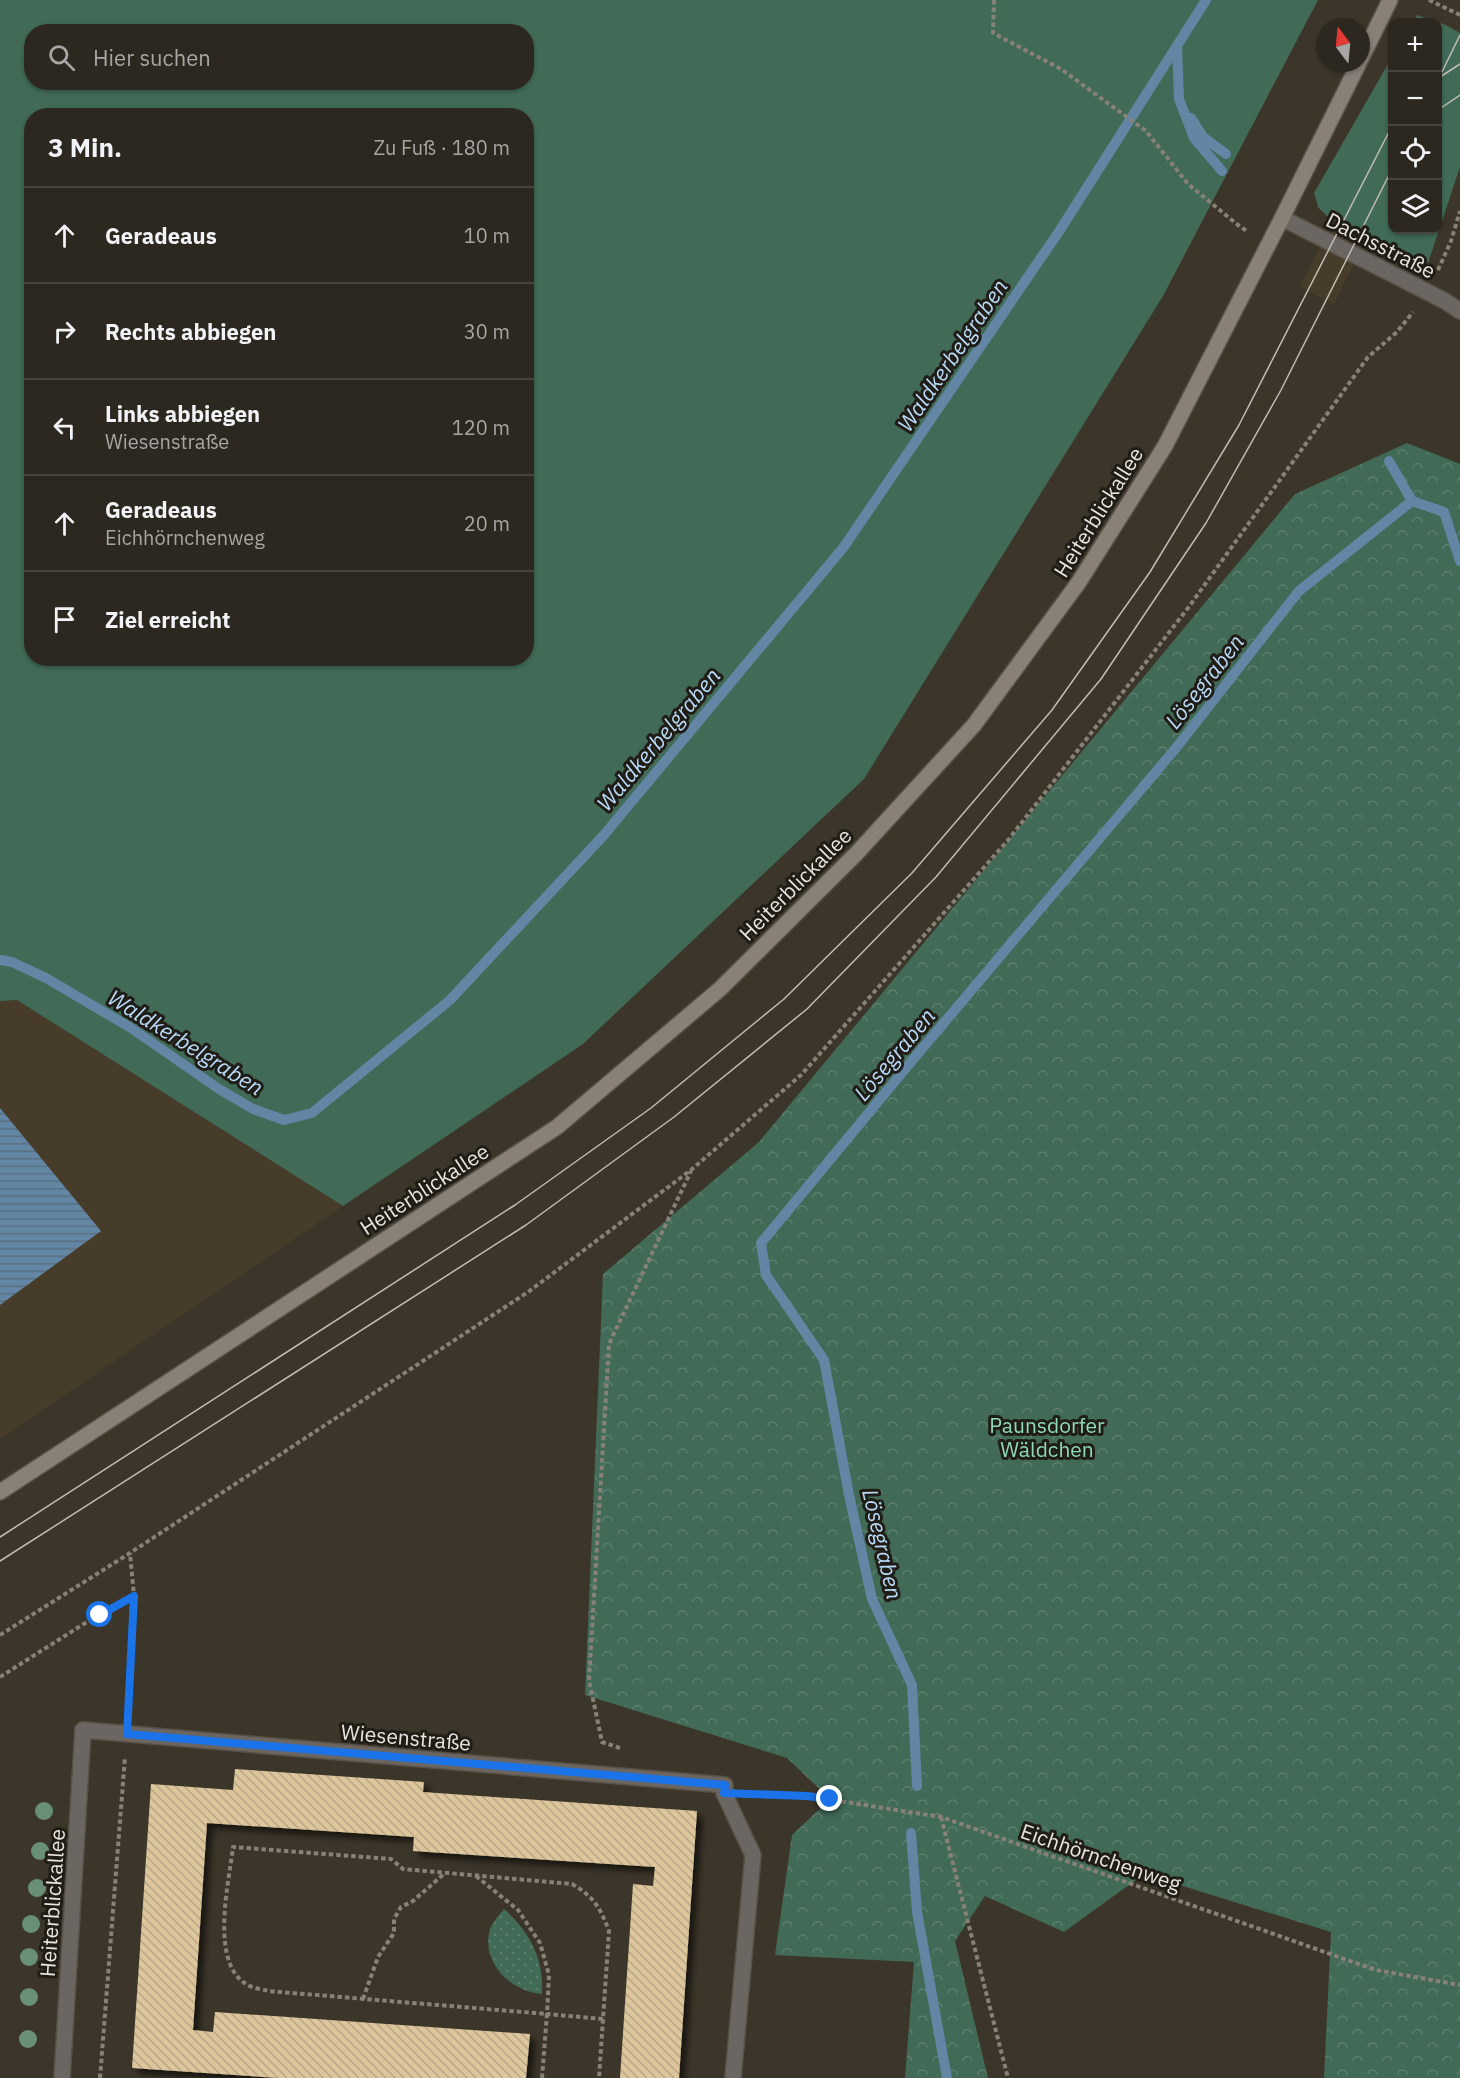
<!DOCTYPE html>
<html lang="de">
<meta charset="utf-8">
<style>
:root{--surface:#2d281f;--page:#39342c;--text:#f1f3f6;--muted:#a7a6a4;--line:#48443d}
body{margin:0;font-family:"IBM Plex Sans",sans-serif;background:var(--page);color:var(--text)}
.controls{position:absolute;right:18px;top:18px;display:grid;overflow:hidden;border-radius:12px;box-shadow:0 2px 4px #0004}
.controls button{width:54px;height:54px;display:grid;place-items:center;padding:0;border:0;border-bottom:2px solid var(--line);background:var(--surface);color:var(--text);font:30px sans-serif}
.compass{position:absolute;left:1316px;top:18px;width:54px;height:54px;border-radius:50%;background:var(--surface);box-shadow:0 2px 4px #0004;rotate:344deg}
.stop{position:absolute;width:18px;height:18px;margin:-14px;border:4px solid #1a73e8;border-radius:50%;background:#fff}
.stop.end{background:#1a73e8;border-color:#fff;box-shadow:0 2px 6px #0008}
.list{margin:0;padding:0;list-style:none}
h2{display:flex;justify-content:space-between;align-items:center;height:78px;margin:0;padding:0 24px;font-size:26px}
h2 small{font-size:20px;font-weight:400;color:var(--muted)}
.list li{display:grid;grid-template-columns:39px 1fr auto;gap:18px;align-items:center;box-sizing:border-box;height:96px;padding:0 24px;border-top:2px solid var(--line)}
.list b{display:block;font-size:22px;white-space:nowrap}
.list p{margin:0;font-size:20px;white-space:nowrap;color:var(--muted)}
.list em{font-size:20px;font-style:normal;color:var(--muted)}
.icon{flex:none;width:33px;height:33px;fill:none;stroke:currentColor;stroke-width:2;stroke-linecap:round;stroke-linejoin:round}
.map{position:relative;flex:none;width:1460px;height:2078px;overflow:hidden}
.search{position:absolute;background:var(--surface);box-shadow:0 2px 4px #0004;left:24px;top:24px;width:510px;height:66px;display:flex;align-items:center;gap:15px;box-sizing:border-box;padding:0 21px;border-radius:24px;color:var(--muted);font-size:22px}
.panel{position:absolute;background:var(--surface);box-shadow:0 2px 4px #0004;left:24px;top:108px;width:510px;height:558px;border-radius:24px}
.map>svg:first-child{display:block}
.built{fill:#463c29}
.grass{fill:#416a57;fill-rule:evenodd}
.forest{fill:url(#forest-crowns)}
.park{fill:url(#park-dots)}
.water{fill:url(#water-rules)}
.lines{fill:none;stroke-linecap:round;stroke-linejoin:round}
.stream{stroke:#6286a4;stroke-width:10}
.building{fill:url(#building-back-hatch);filter:url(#shadow)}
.lane-casing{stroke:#585146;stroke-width:18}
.street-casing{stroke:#585146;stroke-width:18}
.secondary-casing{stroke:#585146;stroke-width:18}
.path{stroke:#878177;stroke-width:4;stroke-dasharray:4.5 3;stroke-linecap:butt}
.lane{stroke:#6b6661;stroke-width:15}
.street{stroke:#6b6661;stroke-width:15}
.secondary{stroke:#898078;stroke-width:15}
.tram{stroke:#c1bcb4;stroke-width:1.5}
.tree{fill:#699077}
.route{stroke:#1a73e8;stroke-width:8}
.labels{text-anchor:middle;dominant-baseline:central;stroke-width:6;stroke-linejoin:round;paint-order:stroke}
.street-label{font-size:21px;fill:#e9e4dd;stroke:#201d17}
.park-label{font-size:21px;fill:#8edab6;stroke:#201d17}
.water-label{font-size:22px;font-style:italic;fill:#b9dbf9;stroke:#201d17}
</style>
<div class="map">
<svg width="1460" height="2078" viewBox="0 0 1460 2078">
<defs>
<pattern id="forest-crowns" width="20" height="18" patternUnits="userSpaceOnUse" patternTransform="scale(1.5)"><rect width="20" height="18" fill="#416a57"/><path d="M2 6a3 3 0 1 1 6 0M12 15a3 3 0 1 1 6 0" fill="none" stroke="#5c7f6f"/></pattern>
<pattern id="park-dots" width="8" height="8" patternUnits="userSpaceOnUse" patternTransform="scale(1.5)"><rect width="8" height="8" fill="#416a57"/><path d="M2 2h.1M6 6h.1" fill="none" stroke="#5c7f6f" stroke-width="1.8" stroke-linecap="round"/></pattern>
<pattern id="water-rules" width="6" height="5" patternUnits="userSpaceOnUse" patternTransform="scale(1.5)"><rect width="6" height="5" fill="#6286a4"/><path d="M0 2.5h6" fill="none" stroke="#586f82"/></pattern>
<pattern id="building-back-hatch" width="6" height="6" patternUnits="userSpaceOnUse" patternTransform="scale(1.5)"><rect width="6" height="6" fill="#ddc69c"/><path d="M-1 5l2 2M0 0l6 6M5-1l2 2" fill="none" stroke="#b7a686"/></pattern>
<filter id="shadow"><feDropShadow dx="5.5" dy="5.5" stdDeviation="3" flood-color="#0009"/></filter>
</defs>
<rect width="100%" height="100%" fill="#3c3529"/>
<path class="built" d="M1354,181L1369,233L1334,304L1299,287Z
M17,1000L343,1206L0,1439V1001Z"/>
<path class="grass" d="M0,0H1318L1163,296L864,779L583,1044L343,1206L17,1000L0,1001ZM32,32H526V82H32ZM32,116H526V658H32Z
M1417,15L1446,25L1460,33V167L1426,269L1328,217L1318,207L1314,193L1392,57V230H1438V22H1413Z"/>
<path class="forest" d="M1407,443L1460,464V2078H1324L1331,1932L1144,1874L1064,1932L985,1896L955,1941L988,2078H905L914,1962L775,1955L792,1835L830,1799L787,1758L585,1695L603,1274L759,1142L1295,494Z"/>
<path class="park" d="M504,1909C530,1932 544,1958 542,1994C512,1992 483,1965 489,1933C491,1924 498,1916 504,1909Z"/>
<path class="water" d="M0,1108L101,1231L0,1305Z"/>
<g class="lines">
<path class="stream" d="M1177,46L1179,99L1194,138L1222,171
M1191,118L1203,137L1226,154
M1412,501L1444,512L1460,561
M0,960L12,962L46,978L131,1028L219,1089L253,1109L284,1120L312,1113L450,1000L603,836L843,548L1060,230L1206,0
M917,1786L912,1685L872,1599L849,1495L824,1360L766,1275L761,1243L910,1063L1176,748L1299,591L1412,501L1389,461
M911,1833L917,1912L947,2078"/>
</g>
<path class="building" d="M235,1769L424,1782L423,1792L697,1811L679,2078H620L633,1884L653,1886L655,1867L413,1851L414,1837L207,1823L193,2030L213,2032L215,2012L530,2034L526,2078H278L132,2068L151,1784L233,1790Z"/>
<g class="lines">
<g class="lane-casing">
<path id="lane" d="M83,1730L725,1785L724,1793L753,1855L733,2078"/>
</g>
<g class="street-casing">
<path id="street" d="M1282,218L1445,301L1460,311
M62,2078L83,1730"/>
</g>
<g class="secondary-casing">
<path id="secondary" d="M1361,59L1390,0
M0,1492L557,1127L720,989L856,854L974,725L1079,582L1165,446L1282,218L1359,63"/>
</g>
<path class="path" d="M994,0L993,33L1061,69L1146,131L1188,184L1238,225L1247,231
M1429,0L1460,15
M1438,270L1451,241L1460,211
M0,1635L130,1553L528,1292L691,1170L801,1075L1009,839L1188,608L1368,357L1397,332L1413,312
M0,1677L82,1625L134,1596
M128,1711L134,1596L130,1553
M620,1748L602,1742L589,1680L609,1344L691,1171
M752,1794L807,1796L941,1817L1376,1970L1460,1985
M941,1817L1008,2078
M476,1876L518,1910L540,1943L549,1975L547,2014L603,2019
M363,1999L378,1957L394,1933V1919L401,1907L413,1901L445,1873
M100,2078L125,1757
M542,2078L547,2014L268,1991C263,1989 256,1989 250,1986C208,1967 229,1883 233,1847L391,1859L403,1869L572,1884C594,1897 600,1907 609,1931L599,2078"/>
<use href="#lane" class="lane"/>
<use href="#street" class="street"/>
<use href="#secondary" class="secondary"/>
<path class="tram" d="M1440,77L1460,64
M1438,80L1460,35
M1438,110L1460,95
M0,1537L515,1205L651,1108L784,999L912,873L1052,710L1150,572L1239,425L1392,126
M0,1561L526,1225L674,1117L807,1009L936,877L1101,679L1206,523L1281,390L1392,169"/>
</g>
<g class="tree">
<circle cx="44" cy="1811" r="9"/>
<circle cx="40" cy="1851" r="9"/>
<circle cx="37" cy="1888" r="9"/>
<circle cx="31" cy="1924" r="9"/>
<circle cx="29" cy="1957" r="9"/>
<circle cx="29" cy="1997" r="9"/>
<circle cx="28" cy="2039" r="9"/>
</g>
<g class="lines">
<path class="route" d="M100,1615L134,1596L127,1734L725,1785L724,1793L807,1796L830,1799"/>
</g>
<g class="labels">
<g class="street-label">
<text transform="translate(1381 245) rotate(27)">Dachsstraße</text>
<text transform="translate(1098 512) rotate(-58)">Heiterblickallee</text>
<text transform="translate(795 884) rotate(-45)">Heiterblickallee</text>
<text transform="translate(424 1189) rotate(-33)">Heiterblickallee</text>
<text transform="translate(406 1737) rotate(5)">Wiesenstraße</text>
<text transform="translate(1101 1857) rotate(19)">Eichhörnchenweg</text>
<text transform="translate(52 1903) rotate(-86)">Heiterblickallee</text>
</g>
<g class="park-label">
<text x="1047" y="1425">Paunsdorfer<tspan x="1047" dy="24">Wäldchen</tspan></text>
</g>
<g class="water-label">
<text transform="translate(952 355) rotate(-56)">Waldkerbelgraben</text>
<text transform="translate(1204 681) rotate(-52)">Lösegraben</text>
<text transform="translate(658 739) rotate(-50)">Waldkerbelgraben</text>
<text transform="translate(186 1042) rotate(32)">Waldkerbelgraben</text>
<text transform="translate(894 1054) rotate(-50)">Lösegraben</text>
<text transform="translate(883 1544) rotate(77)">Lösegraben</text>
</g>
</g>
</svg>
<div class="controls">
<button>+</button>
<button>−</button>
<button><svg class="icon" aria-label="locate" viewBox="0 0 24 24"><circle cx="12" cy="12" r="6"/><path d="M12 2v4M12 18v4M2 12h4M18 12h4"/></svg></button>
<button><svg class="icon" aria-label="layers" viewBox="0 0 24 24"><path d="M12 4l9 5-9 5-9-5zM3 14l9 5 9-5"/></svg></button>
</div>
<svg class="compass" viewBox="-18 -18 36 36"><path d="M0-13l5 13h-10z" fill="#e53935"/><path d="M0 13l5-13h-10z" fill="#a7a6a4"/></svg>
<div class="stop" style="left:100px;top:1615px"></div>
<div class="stop end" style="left:830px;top:1799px"></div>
<div class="search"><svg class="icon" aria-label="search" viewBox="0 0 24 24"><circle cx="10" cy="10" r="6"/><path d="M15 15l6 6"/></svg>Hier suchen</div>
<section class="panel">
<h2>3 Min.<small>Zu Fuß · 180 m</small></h2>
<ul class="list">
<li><svg class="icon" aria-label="ahead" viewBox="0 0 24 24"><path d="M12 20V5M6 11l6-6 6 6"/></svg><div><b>Geradeaus</b></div><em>10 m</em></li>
<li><svg class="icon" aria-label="right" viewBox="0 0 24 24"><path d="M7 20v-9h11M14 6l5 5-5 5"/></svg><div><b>Rechts abbiegen</b></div><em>30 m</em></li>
<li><svg class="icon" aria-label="left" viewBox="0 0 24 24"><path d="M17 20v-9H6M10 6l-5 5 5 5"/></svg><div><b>Links abbiegen</b><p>Wiesenstraße</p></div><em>120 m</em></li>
<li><svg class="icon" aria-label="ahead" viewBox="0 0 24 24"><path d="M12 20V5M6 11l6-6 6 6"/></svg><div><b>Geradeaus</b><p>Eichhörnchenweg</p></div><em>20 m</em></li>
<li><svg class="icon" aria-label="arrive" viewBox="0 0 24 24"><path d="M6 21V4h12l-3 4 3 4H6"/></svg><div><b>Ziel erreicht</b></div></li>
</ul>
</section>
</div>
